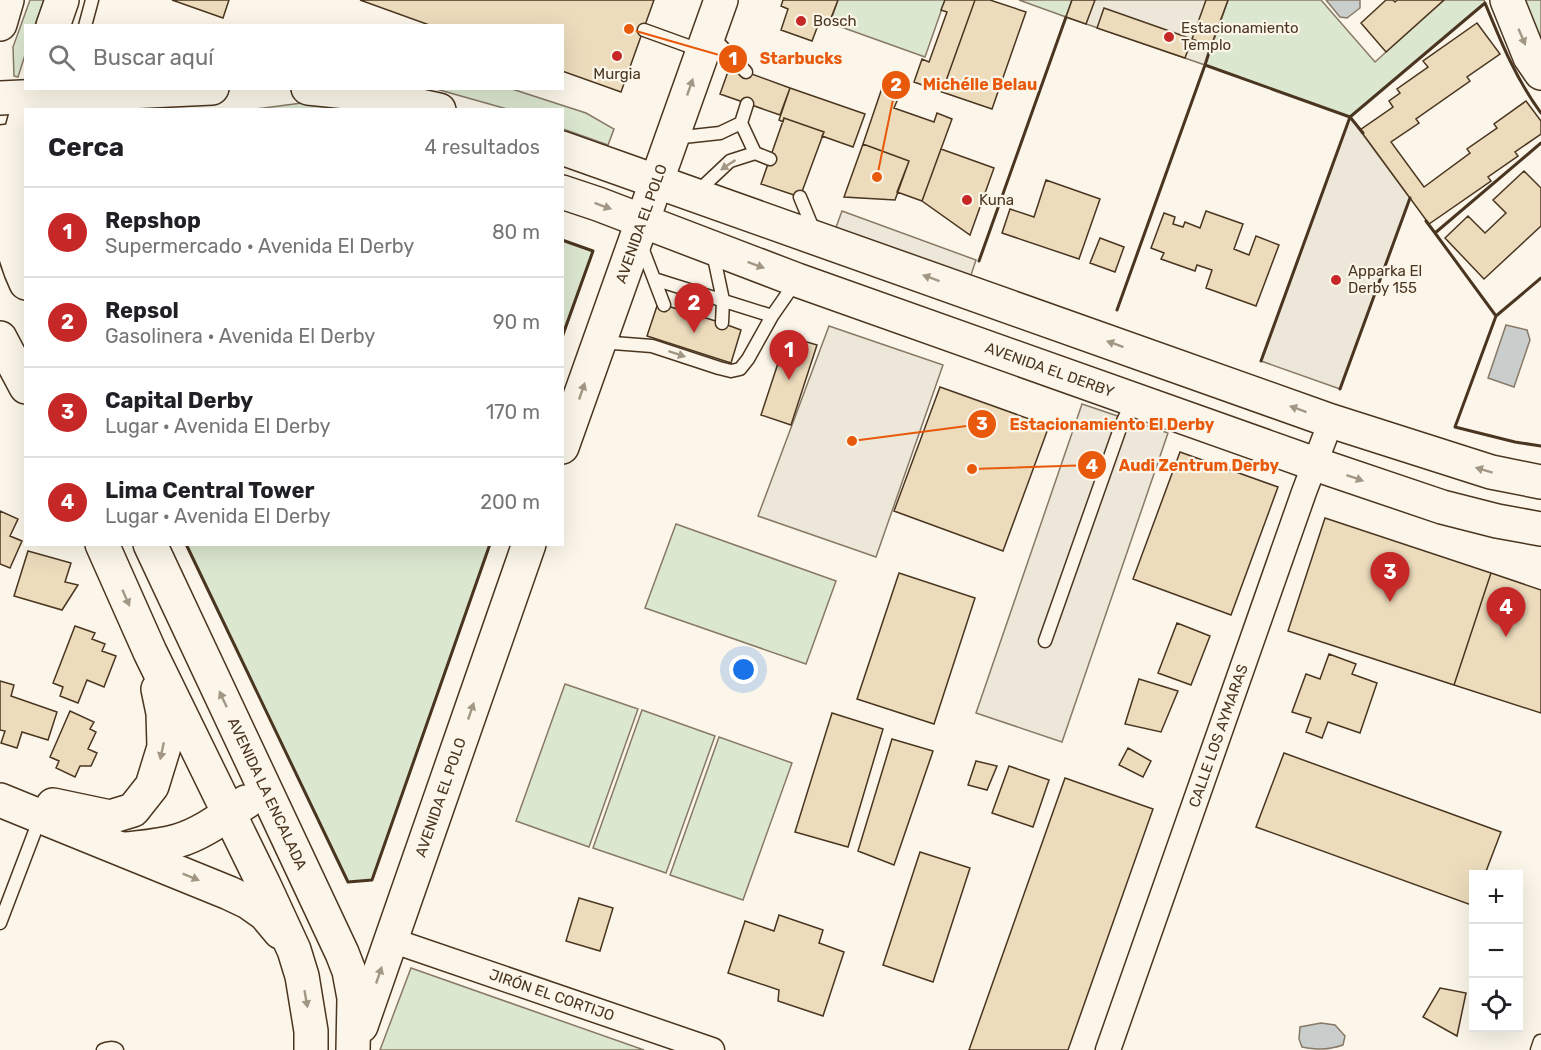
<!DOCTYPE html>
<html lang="es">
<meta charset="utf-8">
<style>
:root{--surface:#fff;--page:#f2f2f2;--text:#202124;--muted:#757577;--line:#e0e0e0;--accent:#c62828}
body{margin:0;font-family:Rubik,sans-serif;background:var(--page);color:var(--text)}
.controls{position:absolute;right:18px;bottom:18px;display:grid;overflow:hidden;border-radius:0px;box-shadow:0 6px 24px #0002}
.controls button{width:54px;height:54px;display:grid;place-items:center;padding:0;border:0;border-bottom:2px solid var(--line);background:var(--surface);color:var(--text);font:30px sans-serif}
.you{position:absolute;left:744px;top:670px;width:21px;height:21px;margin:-15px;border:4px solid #fff;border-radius:50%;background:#1a73e8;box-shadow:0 0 0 9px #1a73e833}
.badge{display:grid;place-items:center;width:39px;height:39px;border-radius:50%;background:var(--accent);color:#fff;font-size:20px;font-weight:700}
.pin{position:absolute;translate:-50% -50px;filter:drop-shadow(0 2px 3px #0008)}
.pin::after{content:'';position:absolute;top:32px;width:21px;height:18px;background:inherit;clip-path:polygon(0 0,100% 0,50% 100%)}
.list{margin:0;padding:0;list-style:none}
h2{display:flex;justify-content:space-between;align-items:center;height:78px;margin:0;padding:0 24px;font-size:26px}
h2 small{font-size:20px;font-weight:400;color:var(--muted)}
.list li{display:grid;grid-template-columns:39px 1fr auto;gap:18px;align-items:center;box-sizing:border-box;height:90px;padding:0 24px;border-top:2px solid var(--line)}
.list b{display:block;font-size:22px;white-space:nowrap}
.list p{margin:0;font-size:20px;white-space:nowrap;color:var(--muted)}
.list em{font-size:20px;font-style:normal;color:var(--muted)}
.icon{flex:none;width:33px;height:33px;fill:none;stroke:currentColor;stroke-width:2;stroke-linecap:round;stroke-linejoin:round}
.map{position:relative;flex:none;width:1541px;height:1050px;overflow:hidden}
.search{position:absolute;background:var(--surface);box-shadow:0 6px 24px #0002;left:24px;top:24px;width:540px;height:66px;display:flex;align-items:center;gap:15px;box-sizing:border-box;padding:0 21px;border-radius:0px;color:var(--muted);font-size:22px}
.panel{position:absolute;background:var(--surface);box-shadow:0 6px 24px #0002;left:24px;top:108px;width:540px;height:438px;border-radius:0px}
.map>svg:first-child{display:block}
.green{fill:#dce7d0;stroke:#887966;stroke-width:1.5}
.parking{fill:#ede7d9;stroke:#887966;stroke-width:1.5}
.water{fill:#c9cecd;stroke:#887966;stroke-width:1.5}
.building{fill:#ecdcbc;stroke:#4a3520;stroke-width:1.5}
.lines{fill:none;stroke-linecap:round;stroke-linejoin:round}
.lane-casing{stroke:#4a3520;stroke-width:15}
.street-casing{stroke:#4a3520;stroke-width:27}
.secondary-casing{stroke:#4a3520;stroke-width:36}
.primary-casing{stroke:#4a3520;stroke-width:36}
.lane{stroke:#fbf6e9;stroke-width:12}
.street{stroke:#fbf6e9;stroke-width:24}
.secondary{stroke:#fbf6e9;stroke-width:33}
.primary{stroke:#fbf6e9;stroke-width:33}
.wall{stroke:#4a3520;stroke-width:3}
.oneway{fill:#a29684}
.poi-dot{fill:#c62828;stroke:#fbf6e9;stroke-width:2}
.labels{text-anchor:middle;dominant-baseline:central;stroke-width:4.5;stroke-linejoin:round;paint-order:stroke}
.poi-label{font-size:15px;fill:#4a3520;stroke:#fbf6e9;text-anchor:start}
.street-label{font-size:15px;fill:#4a3520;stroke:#fbf6e9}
.leader{fill:none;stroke:#e8590c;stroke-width:2}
.callout-dot{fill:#e8590c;stroke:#fbf6e9;stroke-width:2}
.mark-label{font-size:18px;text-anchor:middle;font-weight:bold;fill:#fff}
.callout-label{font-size:16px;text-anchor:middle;font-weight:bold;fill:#e8590c;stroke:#fbf6e9;stroke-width:4.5;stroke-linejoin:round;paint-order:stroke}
</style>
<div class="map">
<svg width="1541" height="1050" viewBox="0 0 1541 1050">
<rect width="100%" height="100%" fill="#fbf6e9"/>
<path class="green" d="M30,0H44L35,25L26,26L25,55L18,77L14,76L13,47Z
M838,0H945L925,57L830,23Z
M1019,0H1072L1066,17Z
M1228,0H1321L1375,62L1444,0H1484L1485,3L1350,117L1205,65Z
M1522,0H1541V44Z
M436,89H512L586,113L614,129L608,145L563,129L562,110L507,109Z
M317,101L381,110H249Z
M563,240L593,251L563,337L562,240Z
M676,524L836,581L806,664L645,608Z
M186,545H490L372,880L348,882Z
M565,684L638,709L589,847L516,821Z
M642,710L715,736L666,873L593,848Z
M719,737L792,763L743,900L670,875Z
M411,968L644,1050H380Z"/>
<path class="parking" d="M1072,0H1228L1205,65L1066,17Z
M1350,117L1410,198L1340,389L1261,361Z
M842,211L976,260L970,278L835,230Z
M829,326L943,365L876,557L758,516Z
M1082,404L1168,433L1062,742L976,713Z"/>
<path class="water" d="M1326,0H1360V8L1347,18L1340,17Z
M1506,325L1527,330L1530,340L1514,387L1488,378Z
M1321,1023L1335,1025L1345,1036L1343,1045C1328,1050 1318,1050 1302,1047L1299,1039L1300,1027Z"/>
<path class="building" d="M172,0H229L223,18Z
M360,0H654L621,92L562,71V26H432Z
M783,0H838L829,23L820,20L812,41L781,30L788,9L781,6Z
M945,0H975L942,92L914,82L922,59L929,62L947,12L941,10Z
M975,0H990L1026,12L992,109L942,92Z
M1072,0H1095L1086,24L1066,17Z
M1206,0H1228L1211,46L1192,39Z
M1386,0H1393L1395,2L1397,0H1444L1386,52L1361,23Z
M1104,8L1192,39L1185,58L1097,28Z
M1477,23L1500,54L1467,77L1470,81L1416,119L1419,123L1391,142L1424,187L1470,153L1467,149L1497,128L1494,124L1526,101L1541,121V134L1515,152L1518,156L1488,177L1491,181L1429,224L1360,130L1393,107L1389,101L1400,93L1397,89L1428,67L1423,61Z
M730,66L790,88L780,115L720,94Z
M790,88L865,114L853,147L822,136L824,132L784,118L783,122L779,120Z
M882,88L900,94L894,108L934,122L937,113L952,119L922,201L897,192L909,161L863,144Z
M784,118L824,132L800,197L761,184Z
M863,144L909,161L895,200L844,197Z
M941,149L994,168L970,235L922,201Z
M1524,171L1541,188V226L1484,279L1445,238L1468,216L1485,233L1506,213L1493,200Z
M1046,180L1100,199L1079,259L1002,233L1010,209L1034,217Z
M1206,211L1243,224L1234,249L1249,255L1256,236L1279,245L1256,306L1206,288L1212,270L1197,265L1195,271L1161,259L1164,253L1151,248L1164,213L1175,217L1173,224L1183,227L1185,222L1200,228Z
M1100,238L1124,247L1115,272L1090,263Z
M658,303L722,323L741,330L731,363L647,336Z
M787,336L817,345L791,425L761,415Z
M940,387L1049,426L1003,551L894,511Z
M1180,452L1278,487L1231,615L1133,579Z
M0,511L18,519L10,536L22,541L10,568L0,564Z
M1325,518L1491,573L1454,685L1288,631Z
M28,551L71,563L65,582L78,585L62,610L14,596Z
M899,573L975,598L934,724L857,699Z
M1491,573L1541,590V713L1454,685Z
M1177,623L1210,636L1191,685L1158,673Z
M75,626L95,633L92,639L105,644L102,651L116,656L104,687L87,680L78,703L60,696L63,687L53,683Z
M1329,654L1356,664L1352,674L1377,683L1360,733L1328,722L1322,738L1306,732L1311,718L1292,712L1306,674L1320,679Z
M1139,679L1178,691L1161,732L1125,724Z
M0,681L14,685L11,696L57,712L48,740L22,732L17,748L1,743L5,731L0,730Z
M70,711L94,722L90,729L96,732L88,749L97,753L91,766H80L75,777L56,768L59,761L50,757Z
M832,713L883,729L848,847L795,832Z
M892,739L933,751L894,865L858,851Z
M1128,748L1151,761L1143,777L1119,765Z
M1284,753L1501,832L1485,874H1474V906L1256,827Z
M976,761L997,766L987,790L968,785Z
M1009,766L1049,780L1033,827L992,813Z
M1065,778L1153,809L1068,1050H969Z
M920,852L970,868L933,982L883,965Z
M579,898L613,908L600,951L566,941Z
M779,915L823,930L819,943L844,952L823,1016L778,1001L779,990L728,973L745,921L774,931Z
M1440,988L1466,993L1457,1036L1423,1017Z"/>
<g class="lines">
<g class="lane-casing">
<path id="lane" d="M85,26L92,0
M644,30L702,51
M712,36L746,72
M741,123L755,153
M674,138L720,133L741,123L747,104
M696,193L730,161L755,153L770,159
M800,197L814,231
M641,245L664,305
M713,253L723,300L722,323
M654,279L772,316
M600,342L652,346L719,368L731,371L740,369L748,359L772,316L797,280
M1045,641L1122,423L1133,400
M0,923L40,818
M103,1050C107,1048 113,1047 117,1050
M1537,1050L1540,1041"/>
</g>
<g class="street-casing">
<g id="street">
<path id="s1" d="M391,940L712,1050"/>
<path id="s2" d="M1108,1050L1304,492L1331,421"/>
</g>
</g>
<g class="secondary-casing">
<g id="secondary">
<path d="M1507,0L1530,57L1541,73"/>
<path d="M0,24L7,0"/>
<path d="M53,26L62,0"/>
<path d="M26,115C18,145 8,175 8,206C7,229 16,262 26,283"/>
<path d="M0,338L26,387"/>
<path id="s3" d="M562,447L721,0"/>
<path d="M102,544L150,652L264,885L294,950L302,976L311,1031V1050"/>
<path id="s4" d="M150,544L342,953L349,971L354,998L353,1050"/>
<path d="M0,800L229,893L248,902L265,914L280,932"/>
<path d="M53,805L110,817L133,810L152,786L164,747L163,713L158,689"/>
<path d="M126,849C143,847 160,846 177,841C202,834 225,816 246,802"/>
<path id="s5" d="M361,1026L529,544"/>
</g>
</g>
<g class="primary-casing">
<g id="primary">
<path d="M308,88L367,94L439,110"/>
<path d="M0,98L212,88"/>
<path d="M0,142L26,139"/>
<path d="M562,148L1331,421L1491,472L1541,482"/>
<path id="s6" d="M562,192L598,204L797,280L1315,464L1442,507L1497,521L1541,529"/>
</g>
</g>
<use href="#lane" class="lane"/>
<use href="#street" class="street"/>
<use href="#secondary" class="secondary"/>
<use href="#primary" class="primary"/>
<path class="wall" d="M1212,43L1205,65L1350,117L1261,361
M1363,133L1350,117L1485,3C1501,42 1516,79 1541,113
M1426,221L1435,233
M562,240L593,251L562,337
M979,261L1066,17
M1541,278L1496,316L1455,427L1515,442L1541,446
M1117,310L1205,65
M1496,316L1435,233L1541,143
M1340,389L1410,198
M186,544L348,882L372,880L490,544"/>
</g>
<defs><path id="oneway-solid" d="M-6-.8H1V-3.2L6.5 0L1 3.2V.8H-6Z" transform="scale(1.5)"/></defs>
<g class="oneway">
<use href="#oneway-solid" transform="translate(1522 37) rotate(67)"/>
<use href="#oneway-solid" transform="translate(690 87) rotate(-71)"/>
<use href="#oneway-solid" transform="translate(728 165) rotate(146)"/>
<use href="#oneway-solid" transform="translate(603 206) rotate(20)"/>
<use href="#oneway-solid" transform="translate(756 265) rotate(20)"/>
<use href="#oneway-solid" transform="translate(931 278) rotate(-160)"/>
<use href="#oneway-solid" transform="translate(1115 344) rotate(-160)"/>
<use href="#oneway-solid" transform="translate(677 354) rotate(18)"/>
<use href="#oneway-solid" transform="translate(582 391) rotate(-71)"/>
<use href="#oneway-solid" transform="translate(1298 409) rotate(-160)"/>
<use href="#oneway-solid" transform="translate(1484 470) rotate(-163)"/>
<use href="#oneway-solid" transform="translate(1355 478) rotate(19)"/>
<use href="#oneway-solid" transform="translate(126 598) rotate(66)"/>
<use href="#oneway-solid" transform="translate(223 699) rotate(-115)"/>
<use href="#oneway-solid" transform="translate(471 711) rotate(-71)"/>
<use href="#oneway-solid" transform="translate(162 751) rotate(102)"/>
<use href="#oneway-solid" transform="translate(191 877) rotate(22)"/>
<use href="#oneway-solid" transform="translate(379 975) rotate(-71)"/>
<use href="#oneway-solid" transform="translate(306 999) rotate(80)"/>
</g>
<g class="poi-dot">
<circle cx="801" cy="21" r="6"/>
<circle cx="1169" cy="37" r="6"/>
<circle cx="617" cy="56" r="6"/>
<circle cx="967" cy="200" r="6"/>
<circle cx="1336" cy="280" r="6"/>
</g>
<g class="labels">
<g class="poi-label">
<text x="813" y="21">Bosch</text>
<text x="1181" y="28">Estacionamiento<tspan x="1181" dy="17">Templo</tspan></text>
<text x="617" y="74" text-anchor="middle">Murgia</text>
<text x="979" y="200">Kuna</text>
<text x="1348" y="271">Apparka El<tspan x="1348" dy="17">Derby 155</tspan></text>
</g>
<g class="street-label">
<text stroke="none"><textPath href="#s3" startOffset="237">AVENIDA EL POLO</textPath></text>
<text stroke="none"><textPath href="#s6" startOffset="519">AVENIDA EL DERBY</textPath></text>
<text stroke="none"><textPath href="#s2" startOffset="333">CALLE LOS AYMARAS</textPath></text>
<text stroke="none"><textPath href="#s4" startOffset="276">AVENIDA LA ENCALADA</textPath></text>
<text stroke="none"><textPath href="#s5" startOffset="242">AVENIDA EL POLO</textPath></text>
<text stroke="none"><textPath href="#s1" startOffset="170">JIRÓN EL CORTIJO</textPath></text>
</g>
</g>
<path class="leader" d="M629 29L733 59M877 177L896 85M852 441L982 424M972 469L1092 465"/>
<g class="callout-dot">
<circle cx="629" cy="29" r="6"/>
<circle cx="877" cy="177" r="6"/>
<circle cx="852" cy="441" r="6"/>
<circle cx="972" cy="469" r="6"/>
<circle cx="733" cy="59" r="15"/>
<circle cx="896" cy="85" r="15"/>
<circle cx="982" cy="424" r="15"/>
<circle cx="1092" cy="465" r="15"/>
</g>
<g class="mark-label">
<text x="733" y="65">1</text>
<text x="896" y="91">2</text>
<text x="982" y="430">3</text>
<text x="1092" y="472">4</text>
</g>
<g class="callout-label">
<text x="801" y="64">Starbucks</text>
<text x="980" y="90">Michélle Belau</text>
<text x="1112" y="430">Estacionamiento El Derby</text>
<text x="1199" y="471">Audi Zentrum Derby</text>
</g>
</svg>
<div class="controls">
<button>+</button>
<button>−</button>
<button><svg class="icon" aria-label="locate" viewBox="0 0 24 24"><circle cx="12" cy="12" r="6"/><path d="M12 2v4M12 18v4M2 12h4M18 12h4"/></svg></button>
</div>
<div class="you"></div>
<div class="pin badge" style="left:789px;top:380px">1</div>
<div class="pin badge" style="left:694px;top:333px">2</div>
<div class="pin badge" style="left:1390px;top:602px">3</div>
<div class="pin badge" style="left:1506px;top:637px">4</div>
<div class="search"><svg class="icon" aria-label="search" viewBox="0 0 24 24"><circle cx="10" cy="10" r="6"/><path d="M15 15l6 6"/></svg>Buscar aquí</div>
<section class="panel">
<h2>Cerca<small>4 resultados</small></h2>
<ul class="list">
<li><span class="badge">1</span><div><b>Repshop</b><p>Supermercado · Avenida El Derby</p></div><em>80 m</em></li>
<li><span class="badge">2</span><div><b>Repsol</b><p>Gasolinera · Avenida El Derby</p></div><em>90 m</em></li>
<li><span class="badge">3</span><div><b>Capital Derby</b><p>Lugar · Avenida El Derby</p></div><em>170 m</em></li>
<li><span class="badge">4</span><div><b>Lima Central Tower</b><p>Lugar · Avenida El Derby</p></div><em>200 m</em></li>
</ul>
</section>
</div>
